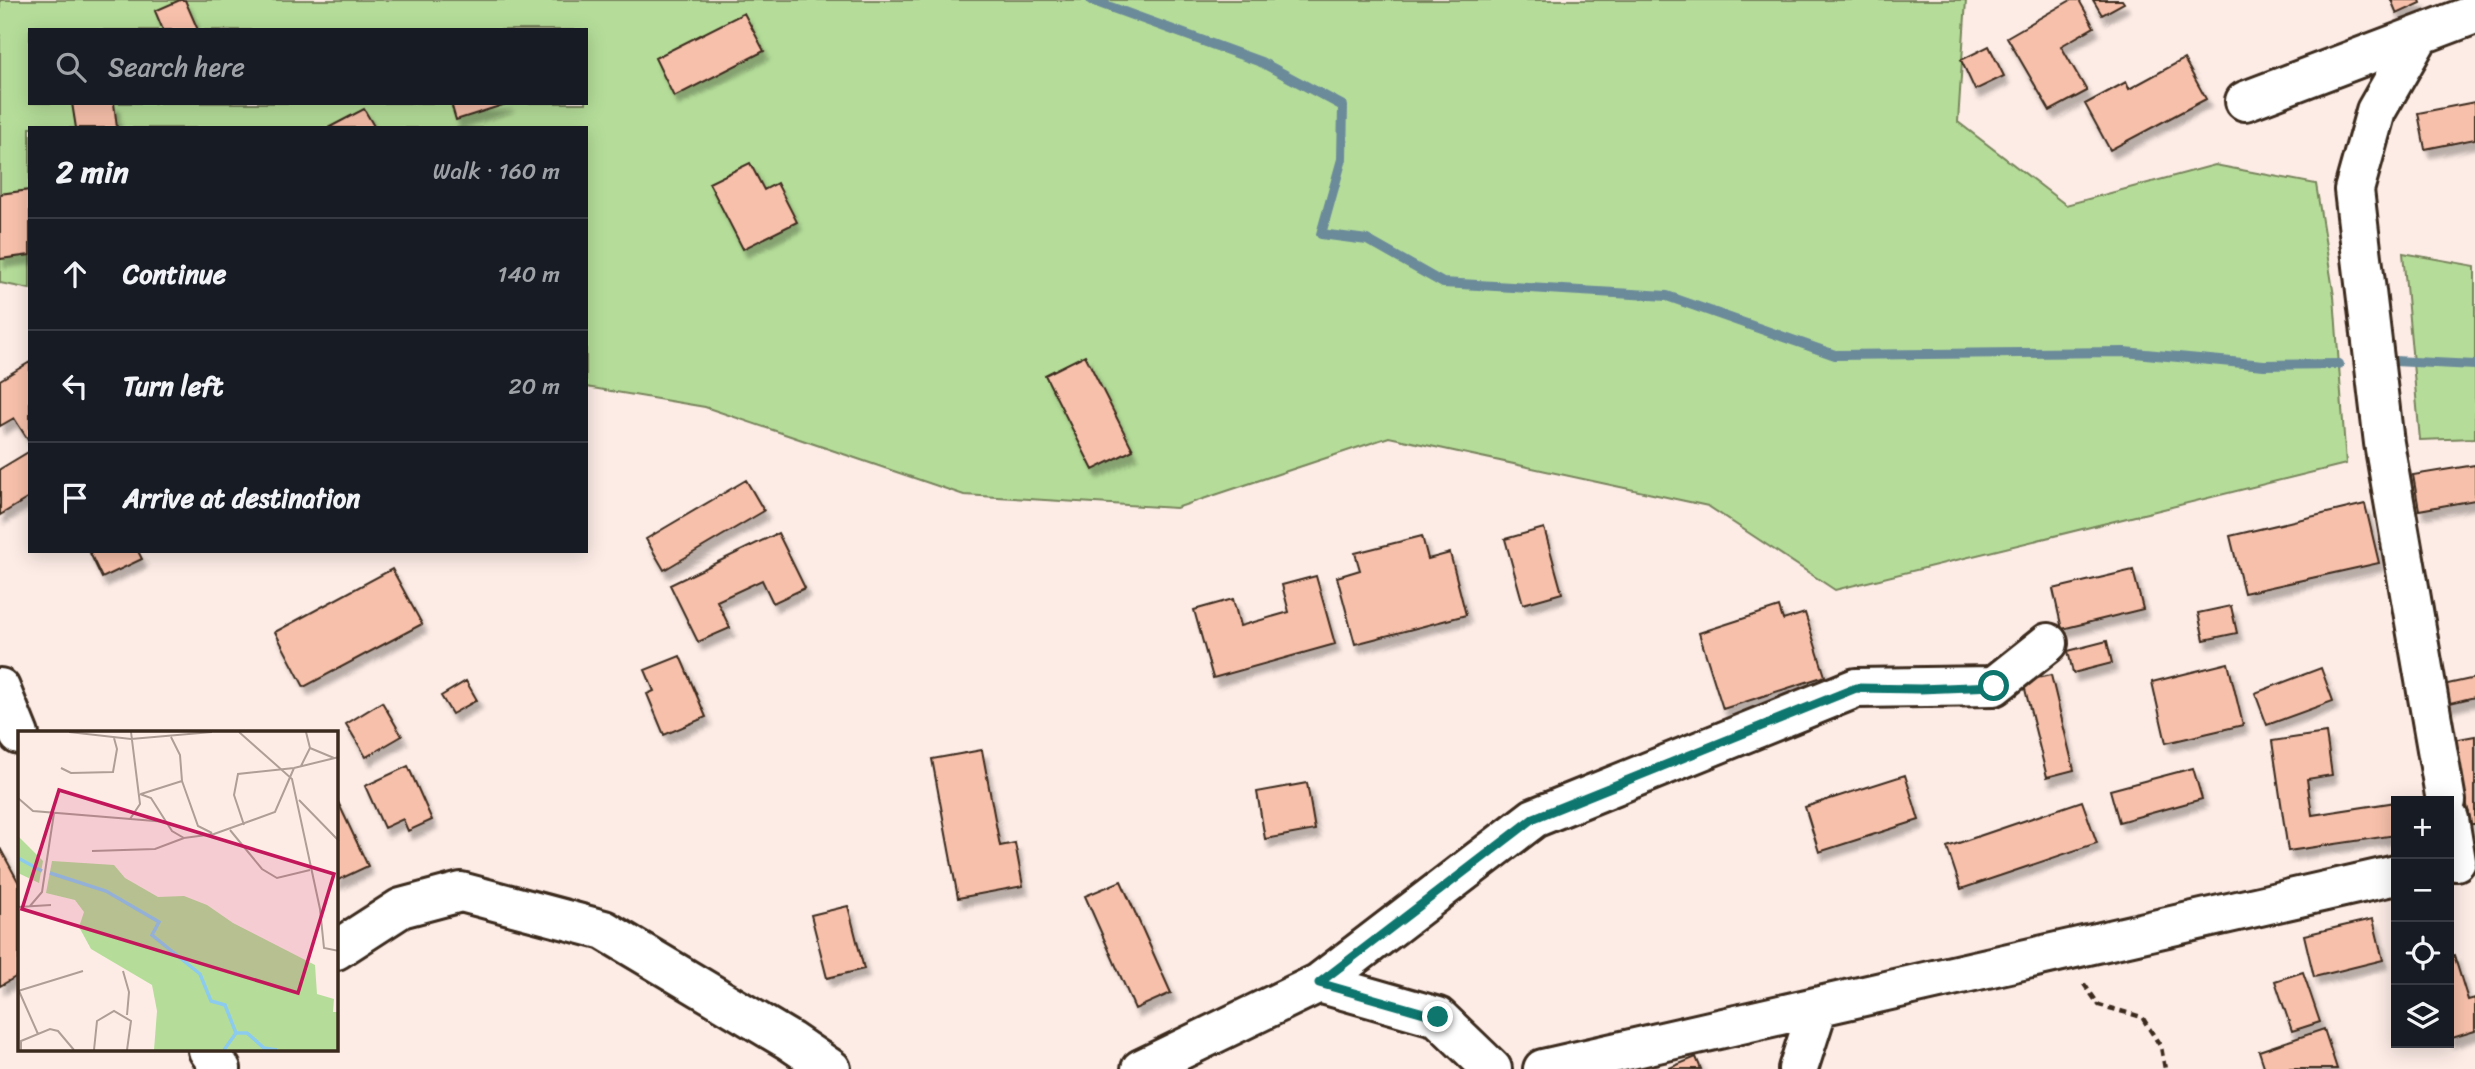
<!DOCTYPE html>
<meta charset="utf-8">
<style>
:root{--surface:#171b24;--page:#242831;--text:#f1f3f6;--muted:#9ea1a6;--line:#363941}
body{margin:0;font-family:Sriracha,sans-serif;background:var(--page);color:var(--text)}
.controls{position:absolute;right:21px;bottom:21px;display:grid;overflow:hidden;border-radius:0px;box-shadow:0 4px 18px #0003}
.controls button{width:63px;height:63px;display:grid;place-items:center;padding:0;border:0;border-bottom:2px solid var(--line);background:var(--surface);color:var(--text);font:35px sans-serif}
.stop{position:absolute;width:21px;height:21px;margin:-16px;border:5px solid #0f766e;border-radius:50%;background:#fff}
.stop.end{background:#0f766e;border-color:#fff;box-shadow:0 2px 7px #0008}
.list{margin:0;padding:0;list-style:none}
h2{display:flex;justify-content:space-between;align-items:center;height:91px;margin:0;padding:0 28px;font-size:30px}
h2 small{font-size:23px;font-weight:400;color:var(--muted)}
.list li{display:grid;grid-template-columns:46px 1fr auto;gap:21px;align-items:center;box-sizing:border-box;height:112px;padding:0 28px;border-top:2px solid var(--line)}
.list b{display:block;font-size:26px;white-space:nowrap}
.list em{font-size:23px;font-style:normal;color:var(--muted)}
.icon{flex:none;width:38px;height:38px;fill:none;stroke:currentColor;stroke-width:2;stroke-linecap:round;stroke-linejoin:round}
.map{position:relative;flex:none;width:2475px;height:1069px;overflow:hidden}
.search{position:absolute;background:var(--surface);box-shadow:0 4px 18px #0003;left:28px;top:28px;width:560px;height:77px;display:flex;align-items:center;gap:18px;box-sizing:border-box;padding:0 24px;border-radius:0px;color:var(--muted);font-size:26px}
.panel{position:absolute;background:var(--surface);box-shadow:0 4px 18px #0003;left:28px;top:126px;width:560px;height:427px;border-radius:0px}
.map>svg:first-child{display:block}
.green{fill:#b5dd99;stroke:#78845c;stroke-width:2;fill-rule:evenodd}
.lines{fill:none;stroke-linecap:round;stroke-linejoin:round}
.stream{stroke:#6c8b9a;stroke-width:10}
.building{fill:#f7c0ab;stroke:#3b2a1e;stroke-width:2;filter:url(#shadow)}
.street-casing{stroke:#3b2a1e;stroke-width:44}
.path{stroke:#3b2a1e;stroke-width:4.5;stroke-dasharray:7 5;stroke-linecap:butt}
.street{stroke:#fff;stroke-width:38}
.route{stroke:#0f766e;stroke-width:9}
.inset-river{fill:none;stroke:#8ccbed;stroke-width:3.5}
.inset-road{fill:none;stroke:#af9e96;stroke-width:2}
.view{fill:#c2185b;fill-opacity:0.15;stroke:#c2185b;stroke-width:3.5}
.inset-edge{fill:none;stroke:#3b2a1e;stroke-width:3.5}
</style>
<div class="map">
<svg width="2475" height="1069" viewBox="0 0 2475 1069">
<defs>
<filter id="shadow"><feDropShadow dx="4.5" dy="8" stdDeviation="2" flood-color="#0004"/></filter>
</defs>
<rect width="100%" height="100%" fill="#fdece6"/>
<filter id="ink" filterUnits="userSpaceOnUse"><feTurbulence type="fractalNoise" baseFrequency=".0143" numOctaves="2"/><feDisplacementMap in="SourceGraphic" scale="14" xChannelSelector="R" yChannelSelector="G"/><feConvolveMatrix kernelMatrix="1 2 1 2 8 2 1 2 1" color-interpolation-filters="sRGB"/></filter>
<g filter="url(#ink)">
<path class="green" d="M0,0H1966L1958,122L2066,205L2215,165L2316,184L2334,296L2346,464L1835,590L1708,506L1389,437L1176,508L964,495L705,407L586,387V128H30V289L0,283ZM30,30H586V103H30Z
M2403,253L2475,266V438L2420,440Z"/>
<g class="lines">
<path class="stream" d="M1091,0L1261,62L1343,106L1342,159L1321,234L1367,240L1443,283L1667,296L1835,355L2124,352L2264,365L2339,364
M2394,361L2475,365"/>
</g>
<path class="building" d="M180,0H185L198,30H163L155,11Z
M2071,0H2079L2094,27L2061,46L2087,91L2050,111L2007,37Z
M2093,0H2122L2124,3L2102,15Z
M2391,0H2420L2421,3L2397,14Z
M744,13L764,51L674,97L655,58Z
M1989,46L2004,76L1975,90L1961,60Z
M2184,59L2206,99L2110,150L2085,104L2126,82L2129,89Z
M2475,102V139L2425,149L2418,113Z
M72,103H114L117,128H76Z
M451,103H509L456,120Z
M364,109L375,128H328Z
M750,163L764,190L777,183L797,222L743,249L709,183Z
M30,190V255L0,259V194Z
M1085,355L1133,450L1093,470L1045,375Z
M30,362V443L14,418L0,426V380Z
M30,451V497L0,515V469Z
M2475,465V500L2419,510L2413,475Z
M746,480L764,511L664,570L646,539Z
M2365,504L2379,563L2244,593L2230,536Z
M1544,528L1562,593L1523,604L1505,539Z
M778,533L805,588L773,603L762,580L717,601L730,628L698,642L670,585Z
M1422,536L1428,559L1450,553L1466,615L1355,644L1337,577L1360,570L1355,553Z
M89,551H138L142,559L102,578Z
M392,569L422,624L304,687L275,632Z
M2133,570L2143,609L2062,629L2053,589Z
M1316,576L1335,644L1213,678L1194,610L1233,599L1240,626L1289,612L1282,585Z
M2231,606L2237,633L2204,640L2198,613Z
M1779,607L1783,620L1805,613L1825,676L1723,709L1699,633Z
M2107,641L2112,663L2073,673L2068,651Z
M680,656L706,717L664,735L647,694L654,691L645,670Z
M2228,663L2243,725L2166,743L2152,682Z
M2321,668L2333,701L2267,725L2255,693Z
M2051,675L2074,770L2047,777L2023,681Z
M2475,678V697L2446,704L2443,685Z
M466,681L477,700L452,714L441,696Z
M382,702L402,736L366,757L346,724Z
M2326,733L2332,775L2307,779L2312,815L2396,802V835L2288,851L2272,741Z
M2475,736V824H2471L2453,740Z
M982,750L1000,846L1015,843L1023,886L958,898L932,759Z
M408,766L432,820L408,831L403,819L384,828L365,786Z
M2193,768L2202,799L2119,822L2110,790Z
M1905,775L1919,820L1819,852L1805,807Z
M1307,783L1315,830L1265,839L1257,792Z
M2082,801L2097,843L1961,889L1947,847Z
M338,802L368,866L336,881V803Z
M0,848L19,883V975L0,986Z
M1121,881L1171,993L1135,1009L1085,896Z
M848,906L864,969L827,978L811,915Z
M2373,919L2383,960L2314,977L2304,935Z
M2454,955L2468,1000L2475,998V1031L2449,1039V957Z
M2303,972L2320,1022L2292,1031L2275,981Z
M2324,1029L2337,1069H2265L2259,1051Z
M1696,1057L1701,1069H1667Z"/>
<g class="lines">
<g class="street-casing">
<path id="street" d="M2419,36L2376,111L2354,190L2384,443L2446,801
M2245,101L2475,14
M0,688L19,735
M2449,819L2456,861
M336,950L401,908L461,892L604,930L790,1041L831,1069
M1319,983L1534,818L1856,688L1994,686L2048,643
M208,1050L221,1069
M1141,1069L1319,983L1438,1017L1492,1069
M1543,1069L2396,875
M1798,1069L1818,1007"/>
</g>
<path class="path" d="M2084,984L2099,1005L2142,1017L2161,1047L2165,1069"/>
<use href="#street" class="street"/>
</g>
</g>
<g class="lines" filter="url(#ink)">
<path class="route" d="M1438,1017L1319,983L1534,818L1856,688L1920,689L1994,686"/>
</g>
<g transform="translate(18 731)">
<rect width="320" height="320" fill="#fdece6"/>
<path d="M0,105L25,130L21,152L0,142ZM34,130L96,134L107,147L140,166L166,165L189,174L215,192L297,234L299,263L316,268L315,281H320V319H136L139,280L134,254L73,218L61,196L66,181L57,169L28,162Z" fill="#b5dd99"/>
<path class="inset-river" d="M0,127L24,140M32,142L88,160L141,191L134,204L182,243L193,270L207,274L218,302L206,319M218,302H229L246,317L259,319"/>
<path class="inset-road" d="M51,1L113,8L194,1M221,1L274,48L302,178L306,217L321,220M292,17L316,27M283,35L292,17L288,1M43,37L53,42L95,41L99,18L96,7M164,50L180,95L194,102M122,63L133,67L154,100L166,107L196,103L257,81L276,37M123,63L164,50L162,24L153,6M0,67L15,80L149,91M281,69L321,110M112,88L122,73L113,1M226,94L216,64L220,43L276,37L321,26M212,99L244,138L259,147L292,139M74,120L137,118L166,107M12,175L24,161L36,82M0,176L33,174M105,240L111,261L109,284M0,260L65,240M1,260L20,303M3,319V310L32,298L40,300L56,319M76,319L79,290L96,280L113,290L109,319"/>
<path class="view" d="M41,59L316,143L280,262L4,178Z"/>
<rect width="320" height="320" class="inset-edge"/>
</g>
</svg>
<div class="controls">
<button>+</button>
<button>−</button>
<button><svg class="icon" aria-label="locate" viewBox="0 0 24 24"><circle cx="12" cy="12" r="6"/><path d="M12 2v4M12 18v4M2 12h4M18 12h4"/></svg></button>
<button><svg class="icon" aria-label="layers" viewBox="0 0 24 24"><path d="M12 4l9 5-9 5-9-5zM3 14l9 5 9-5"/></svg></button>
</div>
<div class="stop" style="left:1994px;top:686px"></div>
<div class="stop end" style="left:1438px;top:1017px"></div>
<div class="search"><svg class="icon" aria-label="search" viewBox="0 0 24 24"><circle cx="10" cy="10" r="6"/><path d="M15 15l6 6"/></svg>Search here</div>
<section class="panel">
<h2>2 min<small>Walk · 160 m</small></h2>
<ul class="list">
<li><svg class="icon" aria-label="ahead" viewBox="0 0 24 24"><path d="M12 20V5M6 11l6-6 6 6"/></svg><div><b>Continue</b></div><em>140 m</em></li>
<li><svg class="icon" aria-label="left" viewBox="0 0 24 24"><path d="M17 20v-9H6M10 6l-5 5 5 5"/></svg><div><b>Turn left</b></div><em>20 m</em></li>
<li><svg class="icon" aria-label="arrive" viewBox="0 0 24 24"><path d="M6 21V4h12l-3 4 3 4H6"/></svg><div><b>Arrive at destination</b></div></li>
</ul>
</section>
</div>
